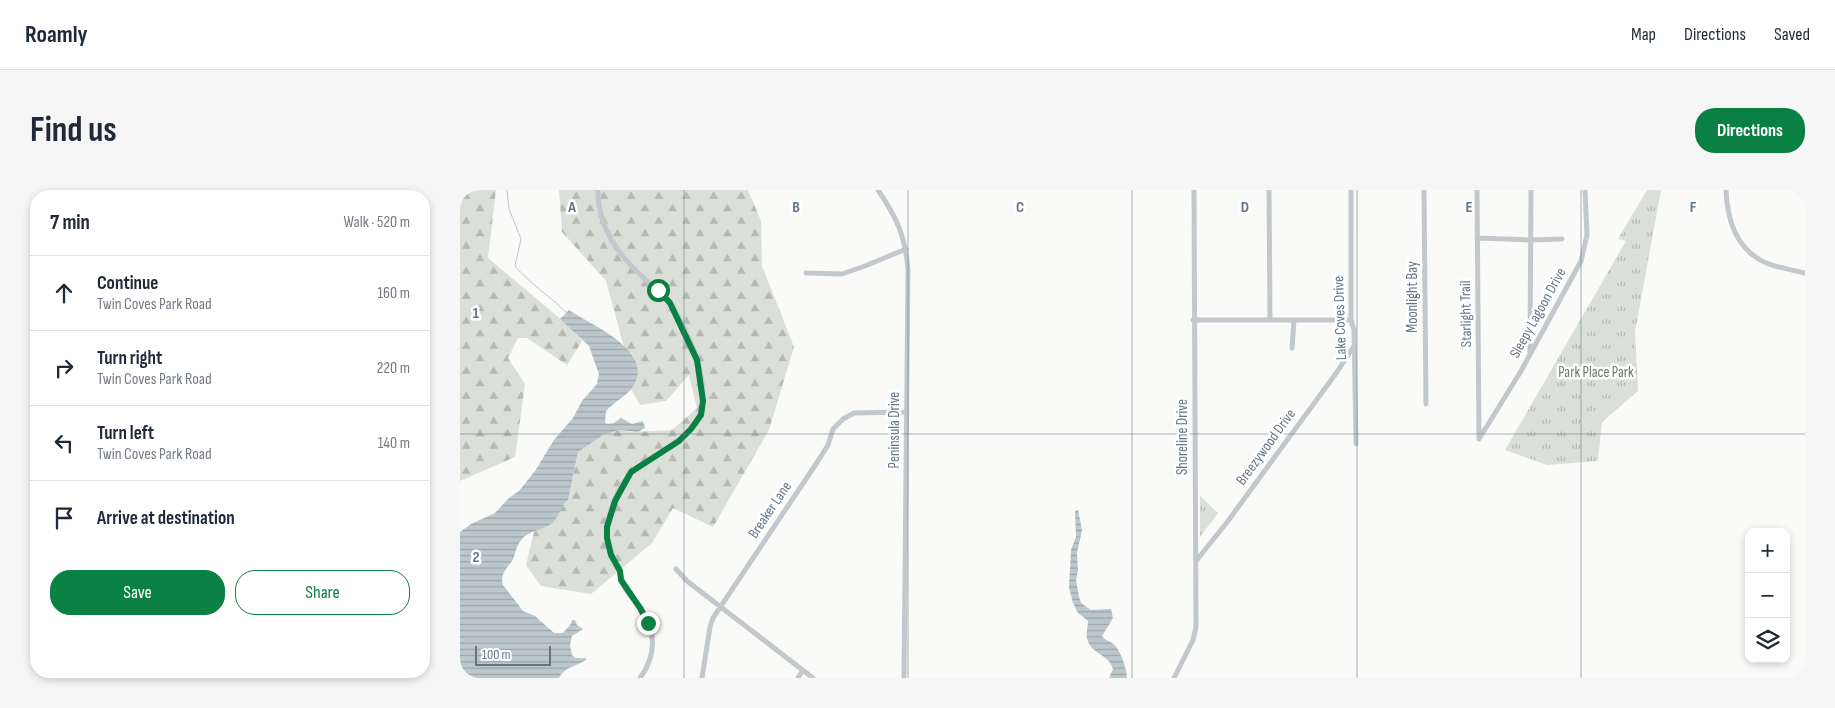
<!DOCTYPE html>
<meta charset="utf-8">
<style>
:root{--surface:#fff;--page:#f6f6f7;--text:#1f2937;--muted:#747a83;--line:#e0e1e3;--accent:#0b8043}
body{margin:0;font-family:"Sofia Sans Condensed",sans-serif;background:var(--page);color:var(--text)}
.controls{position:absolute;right:15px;bottom:15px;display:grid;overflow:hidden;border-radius:10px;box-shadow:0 2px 8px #0003}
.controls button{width:45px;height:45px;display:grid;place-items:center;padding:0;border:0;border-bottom:1px solid var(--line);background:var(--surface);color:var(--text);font:25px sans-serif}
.scale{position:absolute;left:15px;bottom:12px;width:76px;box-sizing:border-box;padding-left:5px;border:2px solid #657683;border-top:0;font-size:14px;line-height:18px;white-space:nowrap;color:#657683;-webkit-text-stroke:4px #fff;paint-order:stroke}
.stop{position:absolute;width:15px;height:15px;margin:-11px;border:4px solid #0b8043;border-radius:50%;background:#fff}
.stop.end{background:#0b8043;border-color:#fff;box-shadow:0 1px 5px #0008}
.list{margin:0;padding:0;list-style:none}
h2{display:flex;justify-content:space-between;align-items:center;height:65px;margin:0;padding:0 20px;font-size:21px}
h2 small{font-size:16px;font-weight:400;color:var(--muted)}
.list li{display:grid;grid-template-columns:32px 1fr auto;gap:15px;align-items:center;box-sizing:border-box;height:75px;padding:0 20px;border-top:1px solid var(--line)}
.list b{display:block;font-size:19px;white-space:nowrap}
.list p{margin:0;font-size:16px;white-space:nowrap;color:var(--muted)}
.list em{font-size:16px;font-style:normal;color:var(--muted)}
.actions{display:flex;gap:10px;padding:15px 20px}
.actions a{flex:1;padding:11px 0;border:1px solid var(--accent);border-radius:20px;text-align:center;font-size:18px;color:var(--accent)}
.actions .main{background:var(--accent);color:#fff}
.icon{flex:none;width:28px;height:28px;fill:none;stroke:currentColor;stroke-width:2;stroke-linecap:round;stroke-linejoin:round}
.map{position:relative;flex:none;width:1345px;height:488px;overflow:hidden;border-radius:20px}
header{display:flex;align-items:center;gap:30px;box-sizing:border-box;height:70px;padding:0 25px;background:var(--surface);border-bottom:1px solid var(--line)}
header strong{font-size:24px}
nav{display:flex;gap:28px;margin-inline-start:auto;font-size:18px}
.intro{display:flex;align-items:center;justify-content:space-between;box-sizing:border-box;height:120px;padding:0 30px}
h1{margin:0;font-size:35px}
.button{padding:12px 22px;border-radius:20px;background:var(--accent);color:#fff;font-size:18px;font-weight:700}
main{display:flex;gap:30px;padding:0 30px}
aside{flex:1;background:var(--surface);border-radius:20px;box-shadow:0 2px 8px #0003}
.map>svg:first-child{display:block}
.forest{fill:url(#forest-firs)}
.park{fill:url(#park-tufts)}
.water{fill:url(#water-rules)}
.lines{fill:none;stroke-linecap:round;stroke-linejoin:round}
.stream{stroke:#bbc7cb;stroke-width:1}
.minor{stroke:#c3c8cc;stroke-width:5}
.route{stroke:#0b8043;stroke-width:6}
.grid{fill:none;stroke:#657683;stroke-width:1;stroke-opacity:0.55}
.labels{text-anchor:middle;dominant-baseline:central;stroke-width:5;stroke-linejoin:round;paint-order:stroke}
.street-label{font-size:15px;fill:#657683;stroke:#fff}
.park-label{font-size:15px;fill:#687a64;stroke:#fff}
.grid-label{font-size:16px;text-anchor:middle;font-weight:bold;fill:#657683;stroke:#fff;stroke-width:5;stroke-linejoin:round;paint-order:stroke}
</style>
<header>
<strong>Roamly</strong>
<nav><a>Map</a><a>Directions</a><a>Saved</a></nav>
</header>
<div class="intro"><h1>Find us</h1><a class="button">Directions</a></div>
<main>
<aside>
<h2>7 min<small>Walk · 520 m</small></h2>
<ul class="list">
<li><svg class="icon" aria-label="ahead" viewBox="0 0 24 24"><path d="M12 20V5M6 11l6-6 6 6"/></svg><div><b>Continue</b><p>Twin Coves Park Road</p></div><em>160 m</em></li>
<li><svg class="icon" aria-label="right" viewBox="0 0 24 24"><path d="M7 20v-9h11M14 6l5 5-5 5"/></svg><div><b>Turn right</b><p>Twin Coves Park Road</p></div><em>220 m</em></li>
<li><svg class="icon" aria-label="left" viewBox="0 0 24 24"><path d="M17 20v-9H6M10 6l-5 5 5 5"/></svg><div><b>Turn left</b><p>Twin Coves Park Road</p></div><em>140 m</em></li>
<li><svg class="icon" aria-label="arrive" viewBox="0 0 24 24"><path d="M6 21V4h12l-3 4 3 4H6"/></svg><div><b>Arrive at destination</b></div></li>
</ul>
<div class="actions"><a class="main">Save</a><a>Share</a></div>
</aside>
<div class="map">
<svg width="1345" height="488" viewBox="0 0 1345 488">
<defs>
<pattern id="forest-firs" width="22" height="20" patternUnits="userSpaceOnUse" patternTransform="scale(1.25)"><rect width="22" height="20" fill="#dadfd7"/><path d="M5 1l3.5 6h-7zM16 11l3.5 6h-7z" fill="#b4b9b4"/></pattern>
<pattern id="park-tufts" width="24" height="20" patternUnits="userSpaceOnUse" patternTransform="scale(1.25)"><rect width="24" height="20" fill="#dadfd7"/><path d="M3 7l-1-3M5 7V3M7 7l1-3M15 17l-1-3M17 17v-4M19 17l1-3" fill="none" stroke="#b4b9b4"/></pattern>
<pattern id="water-rules" width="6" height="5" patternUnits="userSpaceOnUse" patternTransform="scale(1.25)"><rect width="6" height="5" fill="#bbc7cb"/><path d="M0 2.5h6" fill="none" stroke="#9ca6aa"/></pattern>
</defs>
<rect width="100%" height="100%" fill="#fafaf8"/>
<path class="forest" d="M0,0H36L28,68L110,137L122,151L107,175L67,148H58L48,168L65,194L55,267L0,291Z
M99,0H288L301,31L302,76L334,157L309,240L253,337L213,318L192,353L131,404L81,396L66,375L74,342L91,334L104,313L108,310L118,262L143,245L159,240L172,242L212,240L237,218L229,185L206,211L180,215L171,199L177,181L173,165L164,157L146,91L102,42Z"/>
<path class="park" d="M1187,0H1201L1175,142L1178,201L1142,232L1138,271L1087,275L1045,260L1166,51L1158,49Z
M740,306L758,323L740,347Z"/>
<path class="water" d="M109,120C130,135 198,161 172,198C167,205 153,213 146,221L145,233L148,234L154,233L161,228L172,234L183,231L185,238L178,242L159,240L143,245L118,262L108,310C100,315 100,326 93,332C85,340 73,340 65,346C58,352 56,359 54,367C50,377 39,382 43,395L63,421L75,426L94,443H103L111,434L112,430H115L117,435L123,439L112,446L110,455L112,465L115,468H126V470C117,476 104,477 99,488H4L0,484V342L11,334L35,323L49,308L59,301L75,281L94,250L113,228L122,211L137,194L139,184L129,156L100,129Z
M618,320L622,340L617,363L618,381L616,390L619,407L621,413L631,420L651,419L653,428L642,446C645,451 648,450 652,453C660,458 667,479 667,488H649L653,479C649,464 630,464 627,448C626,443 628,436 628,431L618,423L613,413L609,398L611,360L616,347L615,321Z"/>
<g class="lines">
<path class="stream" d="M47,0L49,19L61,49L55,76C70,94 90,106 107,123"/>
<path class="minor" d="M138,0C137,38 160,67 186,90C193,96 200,100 206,107C216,119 234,157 238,172C250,220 242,237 200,263C191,269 180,274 172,282C159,294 150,319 147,336C145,353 153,365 159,379C162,387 162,393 166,400C171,407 176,412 181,418C197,440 196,467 180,488
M418,0C437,28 445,45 448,80L444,488
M809,0L810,130
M891,0V130L894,140L896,254
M964,0L966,214
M1017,0L1019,248
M1266,0C1267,26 1274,53 1297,68C1310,77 1330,79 1345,83
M1017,48L1071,50L1102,49
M346,83L382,84L405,76L446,59
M733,130H891
M832,158L834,130
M1070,163L1071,0
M1019,249L1061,181L1121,71L1127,45L1125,0
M736,371L768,331L877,182L894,156
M216,379L227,391L353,488
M242,488L250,437L253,428L358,271L368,255L373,239L383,229L394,223L447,222
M338,488L343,480
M714,488L733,450L736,437L734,0"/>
</g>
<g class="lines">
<path class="route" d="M188,433L180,418L161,390L160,381L151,365L147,348V337L155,311L171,282L219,251L231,239L241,225L243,211L237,170L210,113L198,100"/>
</g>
<path class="grid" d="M224,0V488M448,0V488M672,0V488M897,0V488M1121,0V488M0,244H1345"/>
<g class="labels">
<g class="street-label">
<text transform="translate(952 107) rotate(-90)">Moonlight Bay</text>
<text transform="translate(1078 123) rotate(-61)">Sleepy Lagoon Drive</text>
<text transform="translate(1006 124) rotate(-91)">Starlight Trail</text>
<text transform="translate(880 128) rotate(-92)">Lake Coves Drive</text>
<text transform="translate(434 240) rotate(-90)">Peninsula Drive</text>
<text transform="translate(722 247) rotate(-90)">Shoreline Drive</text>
<text transform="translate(806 257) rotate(-54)">Breezywood Drive</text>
<text transform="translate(310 320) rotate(-56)">Breaker Lane</text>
</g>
<g class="park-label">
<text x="1136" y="182">Park Place Park</text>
</g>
</g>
<g class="grid-label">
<text x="112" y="22">A</text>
<text x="336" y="22">B</text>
<text x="560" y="22">C</text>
<text x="785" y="22">D</text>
<text x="1009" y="22">E</text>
<text x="1233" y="22">F</text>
<text x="16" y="128">1</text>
<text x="16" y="372">2</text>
</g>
</svg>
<div class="controls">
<button>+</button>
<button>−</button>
<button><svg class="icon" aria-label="layers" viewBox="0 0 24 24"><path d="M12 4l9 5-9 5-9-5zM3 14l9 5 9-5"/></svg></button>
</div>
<div class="scale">100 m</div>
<div class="stop" style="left:198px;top:100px"></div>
<div class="stop end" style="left:188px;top:433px"></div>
</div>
</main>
